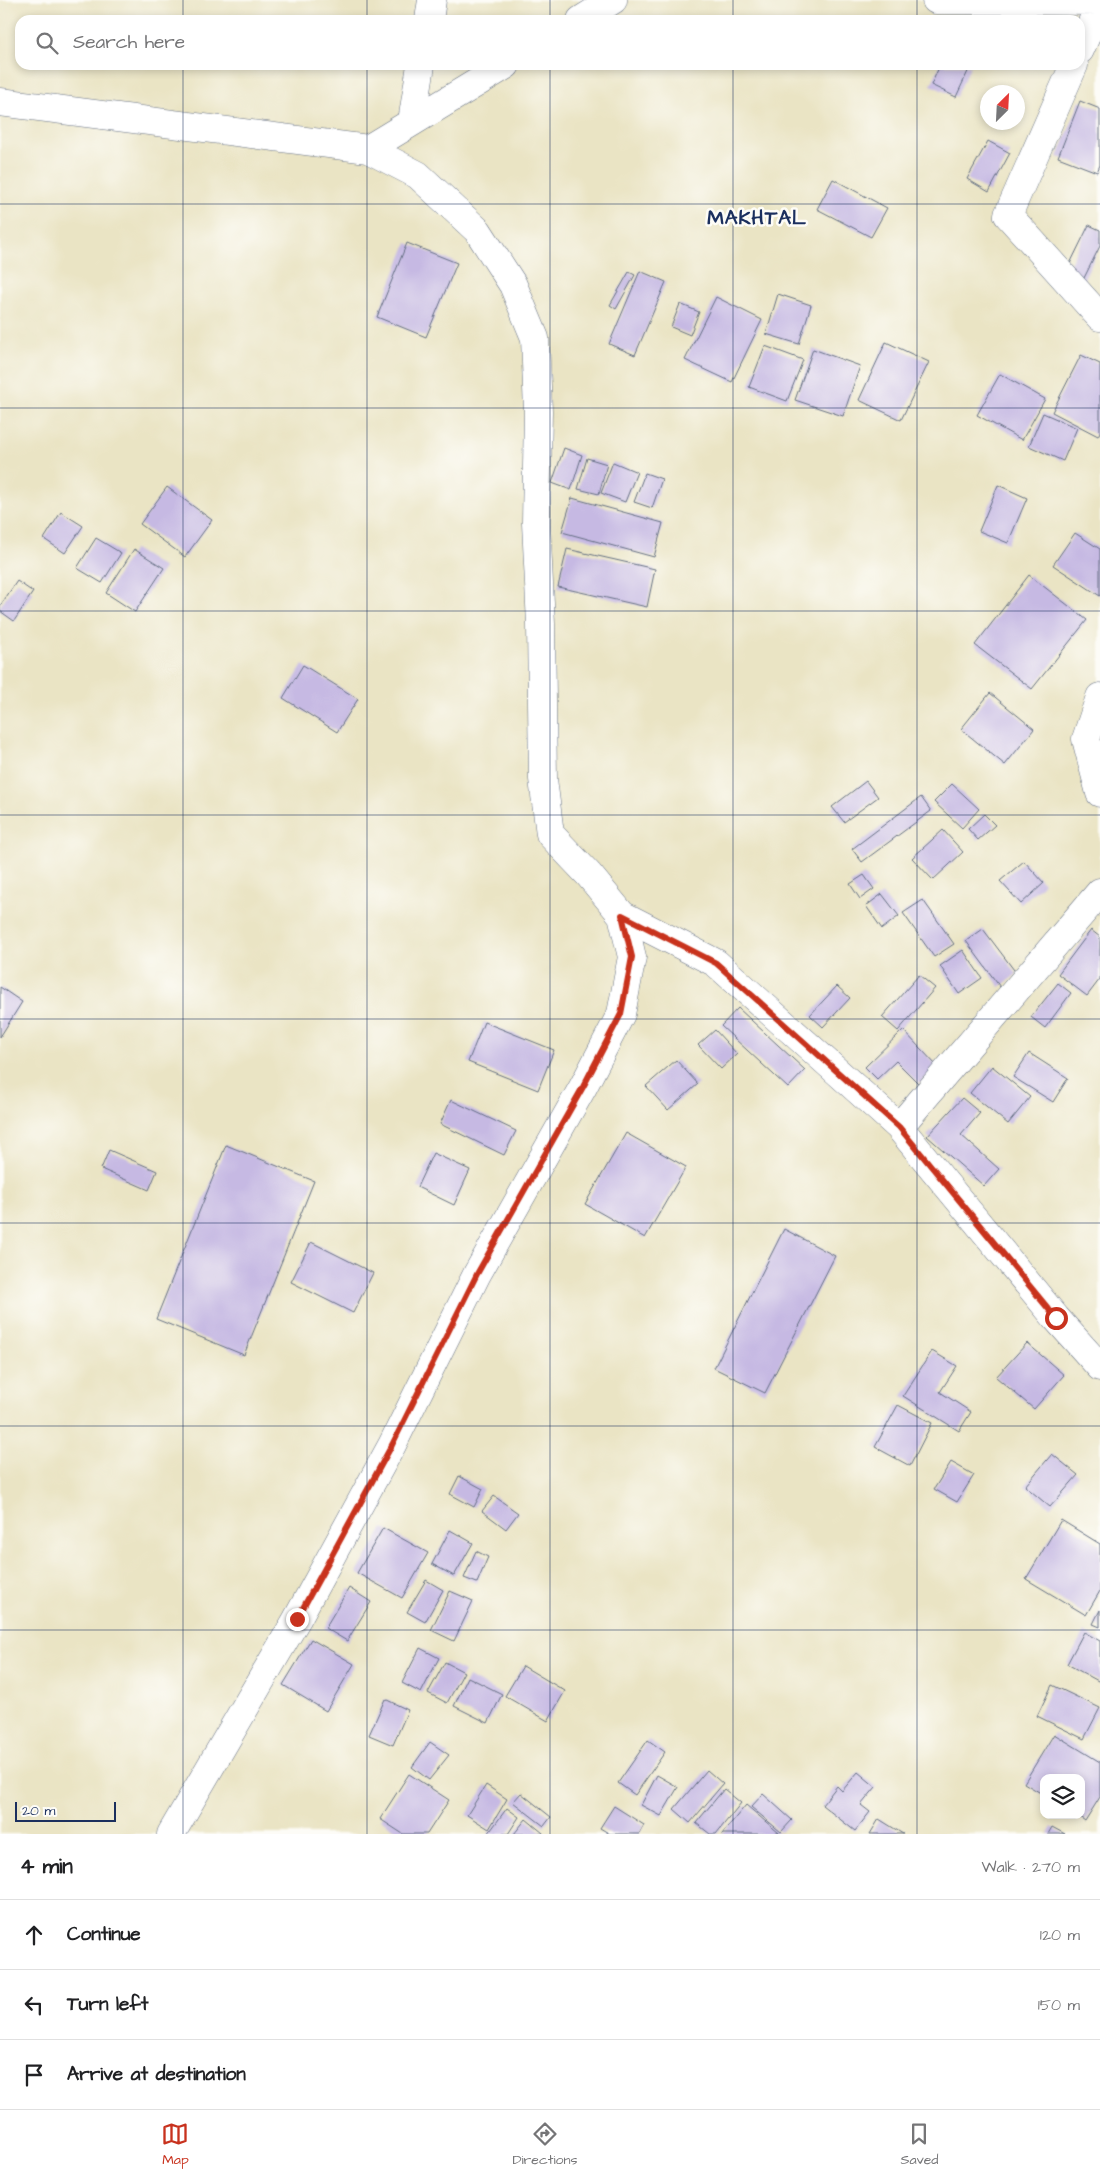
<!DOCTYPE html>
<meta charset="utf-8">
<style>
:root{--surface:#fff;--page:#f6f6f6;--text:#202124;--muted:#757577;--line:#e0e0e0;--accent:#c8321e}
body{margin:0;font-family:"Architects Daughter",sans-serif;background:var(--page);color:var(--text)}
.controls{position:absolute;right:15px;bottom:15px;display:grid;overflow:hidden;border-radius:10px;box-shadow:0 2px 8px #0003}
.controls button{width:45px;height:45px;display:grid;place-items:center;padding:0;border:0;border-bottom:1px solid var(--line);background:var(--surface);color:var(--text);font:25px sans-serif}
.compass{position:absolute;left:980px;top:85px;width:45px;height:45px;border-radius:50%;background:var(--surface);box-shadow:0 2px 8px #0003;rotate:24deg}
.scale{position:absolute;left:15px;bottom:12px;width:101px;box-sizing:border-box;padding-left:5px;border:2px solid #1b2f5e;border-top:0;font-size:14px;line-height:18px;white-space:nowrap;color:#1b2f5e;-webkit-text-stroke:4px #fdfcf7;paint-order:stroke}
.stop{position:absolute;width:15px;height:15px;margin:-11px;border:4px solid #c8321e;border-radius:50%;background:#fff}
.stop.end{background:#c8321e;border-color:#fff;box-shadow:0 1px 5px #0008}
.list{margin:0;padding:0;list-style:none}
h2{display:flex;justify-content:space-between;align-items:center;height:65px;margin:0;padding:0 20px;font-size:21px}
h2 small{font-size:16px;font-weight:400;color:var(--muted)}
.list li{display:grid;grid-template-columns:32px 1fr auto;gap:15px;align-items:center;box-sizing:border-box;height:70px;padding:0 20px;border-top:1px solid var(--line)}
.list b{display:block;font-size:19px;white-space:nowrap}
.list em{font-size:16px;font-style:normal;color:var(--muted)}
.icon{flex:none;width:28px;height:28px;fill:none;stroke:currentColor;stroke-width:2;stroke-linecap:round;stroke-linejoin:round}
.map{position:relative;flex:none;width:1100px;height:1834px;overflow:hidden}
.search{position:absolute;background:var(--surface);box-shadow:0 2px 8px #0003;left:15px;right:15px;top:15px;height:55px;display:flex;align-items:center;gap:12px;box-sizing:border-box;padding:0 18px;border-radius:15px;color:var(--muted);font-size:19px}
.sheet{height:275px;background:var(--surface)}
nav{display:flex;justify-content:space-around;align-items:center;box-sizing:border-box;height:70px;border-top:1px solid var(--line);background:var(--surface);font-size:14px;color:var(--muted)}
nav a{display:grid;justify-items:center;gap:2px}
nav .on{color:var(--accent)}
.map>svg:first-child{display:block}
.building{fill:#c6b9e3}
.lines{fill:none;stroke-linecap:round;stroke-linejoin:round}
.minor-casing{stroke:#636e82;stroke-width:29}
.minor{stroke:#fff;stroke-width:28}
.route{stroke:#c8321e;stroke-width:6}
.grid{fill:none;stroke:#1b2f5e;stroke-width:1;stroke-opacity:0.55}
.labels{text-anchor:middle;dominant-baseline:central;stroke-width:5;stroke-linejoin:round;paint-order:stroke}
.district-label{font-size:20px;font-weight:bold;letter-spacing:1px;fill:#1b2f5e;stroke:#fdfcf7}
</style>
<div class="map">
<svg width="1100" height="1834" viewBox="0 0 1100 1834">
<rect width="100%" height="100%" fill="#fdfcf7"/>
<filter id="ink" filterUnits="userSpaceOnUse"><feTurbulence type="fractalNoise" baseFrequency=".02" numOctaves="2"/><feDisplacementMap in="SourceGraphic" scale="10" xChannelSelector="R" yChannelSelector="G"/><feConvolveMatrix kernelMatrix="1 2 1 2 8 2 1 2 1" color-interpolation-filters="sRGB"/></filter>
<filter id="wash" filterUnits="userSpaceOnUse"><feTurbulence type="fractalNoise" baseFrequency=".0096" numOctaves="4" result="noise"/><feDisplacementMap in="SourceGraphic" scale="20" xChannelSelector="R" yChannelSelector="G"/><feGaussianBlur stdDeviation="1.12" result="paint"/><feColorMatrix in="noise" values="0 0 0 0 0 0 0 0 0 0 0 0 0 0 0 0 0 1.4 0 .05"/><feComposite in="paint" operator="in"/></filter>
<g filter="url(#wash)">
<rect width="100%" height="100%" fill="#eae4c4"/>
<g id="blocks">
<path class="building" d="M940,65H971L956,97L931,85Z
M1080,101L1100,109V165L1097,172L1058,157Z
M988,141L1010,153L989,192L967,179Z
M833,179L887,208L871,237L817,209Z
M1089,225L1100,230V246L1081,284L1064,276Z
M407,243L457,263L426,337L377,317Z
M640,271L666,282L635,355L609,344Z
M629,272L635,275L616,309L610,305Z
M778,294L811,305L799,344L766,334Z
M716,297L762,320L732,382L685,360Z
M680,304L699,312L690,335L671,327Z
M886,342L929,362L901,420L859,400Z
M765,346L803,360L787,401L749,387Z
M813,349L860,366L843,416L795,400Z
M1081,355L1100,364V432L1098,436L1052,412Z
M1000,374L1045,399L1022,440L977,415Z
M1043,413L1077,428L1063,461L1029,446Z
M564,448L582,455L571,490L552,483Z
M587,458L607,464L599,494L578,489Z
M613,462L637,472L625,502L601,493Z
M645,473L662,479L652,508L634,502Z
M998,485L1027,498L1008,543L979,531Z
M167,487L212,520L185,557L140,524Z
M572,498L663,523L654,557L562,532Z
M61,512L83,526L65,553L44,539Z
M1075,533L1100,549V596L1053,565Z
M96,538L121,553L102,583L77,568Z
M134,549L164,568L135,612L106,593Z
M567,549L655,569L647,607L558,587Z
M1029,575L1087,620L1032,689L975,645Z
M17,581L33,592L14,621L0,611V606Z
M303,665L358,699L337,732L283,698Z
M990,693L1034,729L1005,765L961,729Z
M866,781L878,797L844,822L832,807Z
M952,784L979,809L962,828L934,802Z
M921,797L931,811L862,862L852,849Z
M984,814L995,825L978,840L968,829Z
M943,830L963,852L933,880L912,858Z
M1024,861L1044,883L1021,904L1000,881Z
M864,875L874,889L860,899L850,884Z
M882,894L899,916L882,929L866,906Z
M923,900L954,944L934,957L903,913Z
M983,929L1017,974L1000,987L966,941Z
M1091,930L1100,937V979L1087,996L1058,974Z
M963,950L982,978L959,994L940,966Z
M919,975L935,988L898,1031L882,1017Z
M1058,983L1071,993L1045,1028L1031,1017Z
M837,986L850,998L823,1027L810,1015Z
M0,987L22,1002L0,1037Z
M738,1008L805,1070L788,1088L721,1026Z
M484,1022L554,1050L538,1090L468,1062Z
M715,1030L737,1054L721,1069L698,1045Z
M903,1030L938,1067L919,1084L896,1061L877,1079L865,1067Z
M1029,1053L1068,1078L1053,1102L1013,1077Z
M676,1060L698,1084L668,1110L646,1086Z
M992,1066L1030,1097L1008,1124L970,1093Z
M962,1098L980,1113L961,1135L999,1169L984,1186L927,1136Z
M451,1100L516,1131L504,1155L440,1124Z
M626,1133L686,1167L645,1238L585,1204Z
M226,1145L314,1181L244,1355L156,1319Z
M109,1150L157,1171L149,1190L101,1169Z
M433,1153L470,1170L454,1205L417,1187Z
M784,1229L835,1256L765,1393L714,1368Z
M311,1242L373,1273L353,1313L291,1282Z
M1027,1343L1064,1375L1034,1409L996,1377Z
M932,1351L957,1366L940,1392L971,1412L959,1431L903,1396Z
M898,1405L932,1423L910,1466L875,1447Z
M1052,1454L1078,1475L1050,1507L1025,1486Z
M951,1462L974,1475L957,1502L934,1489Z
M459,1476L483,1489L474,1507L450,1494Z
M494,1496L518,1513L506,1529L482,1511Z
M1061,1520L1100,1544V1591L1086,1615L1026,1579Z
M383,1528L428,1553L402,1598L357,1573Z
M450,1530L473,1543L454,1576L432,1564Z
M476,1551L488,1557L477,1583L464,1578Z
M426,1580L443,1590L425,1622L407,1612Z
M349,1588L371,1602L347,1641L325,1628Z
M450,1591L473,1601L454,1641L431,1630Z
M1100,1610V1627L1093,1624Z
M1084,1632L1100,1641V1682L1067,1664Z
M311,1639L354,1664L326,1711L283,1685Z
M420,1648L439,1658L421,1693L402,1683Z
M445,1662L464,1672L447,1703L428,1693Z
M523,1666L565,1691L548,1721L505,1696Z
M468,1677L502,1694L488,1723L454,1706Z
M1052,1685L1100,1708L1084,1739L1037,1716Z
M385,1699L408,1710L393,1745L369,1735Z
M1054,1734L1100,1762V1797L1085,1821L1077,1815H1081V1778H1044V1795L1024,1783Z
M648,1740L665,1752L635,1795L618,1783Z
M430,1742L449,1755L429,1780L412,1767Z
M707,1770L723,1784L690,1823L674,1809Z
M858,1772L876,1787L861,1805L870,1812L855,1831L822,1805L837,1786L842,1791Z
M409,1774L449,1800L427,1834H403L380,1819Z
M657,1775L678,1787L661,1816L641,1805Z
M486,1785L507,1799L489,1829L467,1815Z
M724,1789L741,1803L716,1834H710L696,1823Z
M521,1793L551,1817L544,1826L513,1802Z
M763,1794L792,1820L781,1832L751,1807Z
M746,1805L779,1833L778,1834H722Z
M614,1806L644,1825L639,1834H610L600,1828Z
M507,1808L519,1817L508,1834H488Z
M526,1819L543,1833V1834H514Z
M879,1819L903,1834H870Z
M1052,1827L1065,1834H1048Z"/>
</g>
</g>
<g filter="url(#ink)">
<use href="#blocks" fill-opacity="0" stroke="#636e82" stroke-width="1"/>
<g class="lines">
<g class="minor-casing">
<path id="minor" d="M936,0L1100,1
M429,20L432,0
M581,20L613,0
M1080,50L1100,4
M1074,65L1008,215L1100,317
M0,102L368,149L418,175L478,231L513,285L535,338L538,411L536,523L541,624L543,779L550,834L589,875L622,915L632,957L621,1014L583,1087L477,1274L392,1445L297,1619L171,1834
M412,122L421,65
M368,149L506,65
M1100,697L1086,739L1100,793
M622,915L716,963L899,1127L1056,1318L1100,1367
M899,1127L1100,892"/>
</g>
<use href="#minor" class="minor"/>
</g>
</g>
<g class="lines" filter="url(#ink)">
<path class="route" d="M297,1619L392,1445L477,1274L583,1087L621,1014L632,957L622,915L716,963L899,1127L1056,1318"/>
</g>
<path class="grid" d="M183,0V20M367,0V20M550,0V20M733,0V20M917,0V20M183,65V1834M367,65V1834M550,65V1834M733,65V1834M917,65V1834M0,204H1100M0,408H1100M0,611H1100M0,815H1100M0,1019H1100M0,1223H1100M0,1426H1100M0,1630H1100"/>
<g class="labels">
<g class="district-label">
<text x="757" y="218">MAKHTAL</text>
</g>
</g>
</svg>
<div class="controls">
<button><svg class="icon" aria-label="layers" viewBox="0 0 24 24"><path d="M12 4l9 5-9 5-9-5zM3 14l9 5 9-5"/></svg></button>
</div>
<svg class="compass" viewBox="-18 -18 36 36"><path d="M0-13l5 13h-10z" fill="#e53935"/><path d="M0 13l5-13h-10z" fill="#757577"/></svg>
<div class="scale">20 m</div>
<div class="stop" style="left:1056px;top:1318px"></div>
<div class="stop end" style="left:297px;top:1619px"></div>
<div class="search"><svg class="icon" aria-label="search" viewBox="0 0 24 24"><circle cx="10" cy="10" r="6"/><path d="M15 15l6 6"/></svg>Search here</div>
</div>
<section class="sheet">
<h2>4 min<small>Walk · 270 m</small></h2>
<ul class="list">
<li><svg class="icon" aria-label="ahead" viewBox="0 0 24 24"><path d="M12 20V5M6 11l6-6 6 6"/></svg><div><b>Continue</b></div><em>120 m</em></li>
<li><svg class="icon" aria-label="left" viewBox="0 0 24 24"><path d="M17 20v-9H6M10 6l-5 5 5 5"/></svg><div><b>Turn left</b></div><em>150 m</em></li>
<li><svg class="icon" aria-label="arrive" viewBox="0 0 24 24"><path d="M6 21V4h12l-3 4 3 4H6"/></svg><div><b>Arrive at destination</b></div></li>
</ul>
</section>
<nav>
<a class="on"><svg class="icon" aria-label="map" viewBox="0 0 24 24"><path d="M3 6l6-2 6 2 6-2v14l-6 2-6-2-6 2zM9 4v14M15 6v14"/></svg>Map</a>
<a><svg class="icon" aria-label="directions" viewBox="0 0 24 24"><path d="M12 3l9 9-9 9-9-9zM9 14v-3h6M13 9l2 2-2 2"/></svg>Directions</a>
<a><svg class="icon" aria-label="saved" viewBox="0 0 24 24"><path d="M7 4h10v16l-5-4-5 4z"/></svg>Saved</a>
</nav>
